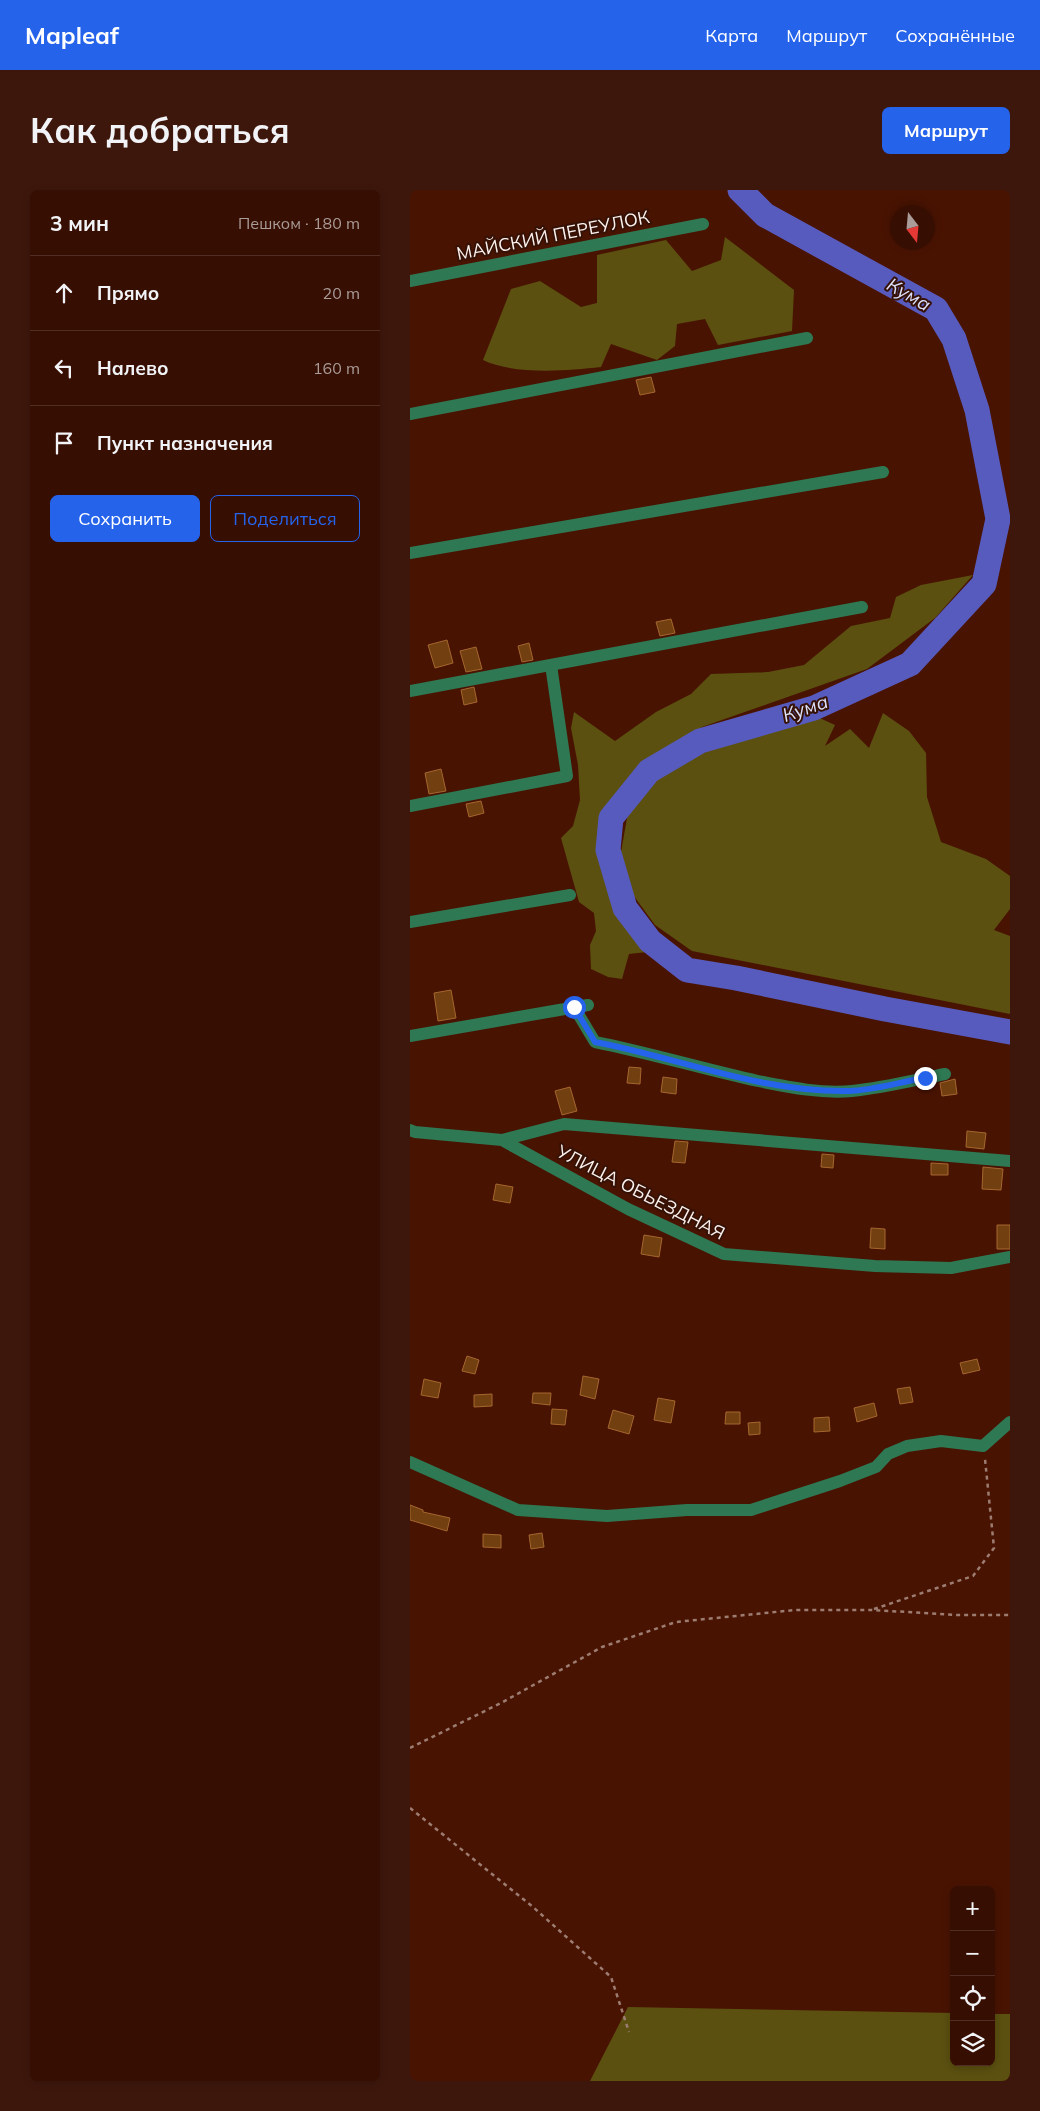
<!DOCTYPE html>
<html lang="ru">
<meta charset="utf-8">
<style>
:root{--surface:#370e02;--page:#3e170c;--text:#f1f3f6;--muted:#aa9c99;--line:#512e24;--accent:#2563eb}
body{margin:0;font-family:Mulish,sans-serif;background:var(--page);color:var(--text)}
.controls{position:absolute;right:15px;bottom:15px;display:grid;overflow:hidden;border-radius:8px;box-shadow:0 2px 8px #0003}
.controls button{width:45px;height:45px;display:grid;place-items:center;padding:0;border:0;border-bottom:1px solid var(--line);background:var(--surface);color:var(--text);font:25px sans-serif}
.compass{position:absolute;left:480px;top:15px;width:45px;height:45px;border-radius:50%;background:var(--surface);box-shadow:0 2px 8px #0003;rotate:164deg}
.stop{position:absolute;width:15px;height:15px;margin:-11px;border:4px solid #2563eb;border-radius:50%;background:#fff}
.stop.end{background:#2563eb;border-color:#fff;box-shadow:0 1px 5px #0008}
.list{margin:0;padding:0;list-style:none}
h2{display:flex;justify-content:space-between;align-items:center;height:65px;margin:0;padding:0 20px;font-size:21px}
h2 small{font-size:16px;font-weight:400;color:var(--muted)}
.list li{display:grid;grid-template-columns:32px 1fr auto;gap:15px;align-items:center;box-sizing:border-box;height:75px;padding:0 20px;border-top:1px solid var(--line)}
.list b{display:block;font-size:19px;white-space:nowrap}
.list em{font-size:16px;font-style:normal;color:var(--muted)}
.actions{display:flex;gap:10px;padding:15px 20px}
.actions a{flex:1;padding:11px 0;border:1px solid var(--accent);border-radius:8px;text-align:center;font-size:18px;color:var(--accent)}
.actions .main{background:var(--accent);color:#fff}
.icon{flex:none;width:28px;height:28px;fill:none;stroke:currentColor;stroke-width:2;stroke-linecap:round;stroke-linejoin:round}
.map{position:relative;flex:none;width:600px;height:1891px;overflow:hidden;border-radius:8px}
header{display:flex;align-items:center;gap:30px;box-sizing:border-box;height:70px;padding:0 25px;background:var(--accent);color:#fff}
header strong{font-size:24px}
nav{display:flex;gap:28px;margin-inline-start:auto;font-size:18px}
.intro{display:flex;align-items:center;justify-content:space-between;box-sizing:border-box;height:120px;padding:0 30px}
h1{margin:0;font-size:35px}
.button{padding:12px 22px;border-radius:8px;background:var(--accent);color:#fff;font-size:18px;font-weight:700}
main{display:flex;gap:30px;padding:0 30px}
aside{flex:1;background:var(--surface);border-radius:8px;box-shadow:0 2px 8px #0003}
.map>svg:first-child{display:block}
.green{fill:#5b5010}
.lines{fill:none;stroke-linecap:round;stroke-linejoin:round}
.river{stroke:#585bbe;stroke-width:25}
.building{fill:#724010;stroke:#a5662f}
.path{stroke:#9d7d72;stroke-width:2.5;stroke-dasharray:4 4;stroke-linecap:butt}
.minor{stroke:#2e7853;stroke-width:12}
.route{stroke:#2563eb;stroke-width:6}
.labels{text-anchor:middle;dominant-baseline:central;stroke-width:4;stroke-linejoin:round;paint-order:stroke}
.street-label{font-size:18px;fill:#fbf2ef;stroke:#361105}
.water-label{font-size:19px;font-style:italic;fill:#dbdffa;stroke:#361105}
</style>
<header>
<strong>Mapleaf</strong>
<nav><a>Карта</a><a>Маршрут</a><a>Сохранённые</a></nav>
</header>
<div class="intro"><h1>Как добраться</h1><a class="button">Маршрут</a></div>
<main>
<aside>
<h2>3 мин<small>Пешком · 180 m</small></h2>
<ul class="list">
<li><svg class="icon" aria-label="ahead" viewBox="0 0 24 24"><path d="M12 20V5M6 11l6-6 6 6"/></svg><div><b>Прямо</b></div><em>20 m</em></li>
<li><svg class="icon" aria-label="left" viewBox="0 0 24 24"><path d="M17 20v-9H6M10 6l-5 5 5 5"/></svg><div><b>Налево</b></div><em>160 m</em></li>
<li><svg class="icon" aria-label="arrive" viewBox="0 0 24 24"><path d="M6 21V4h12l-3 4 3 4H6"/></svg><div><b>Пункт назначения</b></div></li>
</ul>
<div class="actions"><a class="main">Сохранить</a><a>Поделиться</a></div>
</aside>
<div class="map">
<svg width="600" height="1891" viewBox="0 0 600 1891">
<rect width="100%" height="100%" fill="#491302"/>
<path class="green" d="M315,47L384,100L382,141L308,155L295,129L267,134L265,156L247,170L201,154L191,177C156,181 104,185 73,170L101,99L130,91L171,117L187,113V65L256,50L282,81L311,70Z
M563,385L525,428L457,479L292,537L234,576L195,627L191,660L209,725L224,748L237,762L219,764L212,789L198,787L181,779L180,755L186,741L184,723L169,712L151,648L163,636L170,610L168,575L161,538L164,522L205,551L246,522L281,504L301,484L358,482L394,475L441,436L480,428L486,407L511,395Z
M473,523L499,541L516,563L517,607L531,652L576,669L600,686V719L584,740L600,746V824L282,761L245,735L218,698L211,662L217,628L242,591L293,563L403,525L425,535L415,556L440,539L459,558Z
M218,1817L544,1823V1872H581V1824H600V1891H180Z"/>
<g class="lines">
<path class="river" d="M330,0L355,25L526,119L544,149L567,220L588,329L574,394L500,474L404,518L290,551L239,581L201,628L198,660L215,718L240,751L277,780L326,788L475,819L600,842"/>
</g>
<path class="building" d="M241,187L245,202L230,205L226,190Z
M261,429L265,443L250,446L246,432Z
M37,450L43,473L25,478L18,455Z
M119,453L123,470L112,472L108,456Z
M66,457L72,479L56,482L50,461Z
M64,497L67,512L54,515L51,500Z
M31,579L36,601L19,604L15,583Z
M71,611L74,623L59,627L56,614Z
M41,800L46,828L28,831L24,803Z
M219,877L231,878L230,894L217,893Z
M253,887L267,889L266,904L251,902Z
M545,889L547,904L532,906L530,893Z
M160,897L167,921L152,925L145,901Z
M557,941L576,943L574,959L556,957Z
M265,951L278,952L275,973L262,972Z
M412,964L424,965L423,978L411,977Z
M521,973L538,974V985H521Z
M573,977L593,979L591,1000L572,999Z
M86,994L103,997L100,1013L83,1010Z
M587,1035H600V1059H587Z
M461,1038L475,1039V1059L460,1058Z
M234,1045L252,1048L249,1067L231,1064Z
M57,1166L69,1170L65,1184L52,1181Z
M567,1169L570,1180L553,1184L550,1173Z
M173,1186L189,1189L185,1209L170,1205Z
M14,1189L31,1193L28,1208L11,1205Z
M500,1197L503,1212L490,1214L487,1199Z
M123,1203H141L140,1215L122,1213Z
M82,1204V1216L64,1217V1205Z
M248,1208L265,1211L261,1233L244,1230Z
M464,1213L467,1226L447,1232L444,1218Z
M142,1219L157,1220L155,1235L141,1234Z
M203,1220L224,1226L219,1244L198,1238Z
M316,1222H330V1234H315Z
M419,1227L420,1241L404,1242V1228Z
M350,1232V1244L339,1245L338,1233Z
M0,1315L13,1320V1322L40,1328L37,1341L0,1330Z
M132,1343L134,1357L121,1359L119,1345Z
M73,1344L91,1345V1358L73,1357Z"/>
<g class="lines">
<path class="path" d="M464,1419L563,1386L584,1358L575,1269
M0,1558L91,1513L192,1457L266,1432L385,1420H463L547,1425H600
M0,1618L123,1717L201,1787L219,1842"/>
<path class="minor" d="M0,91L293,34
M0,224L397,148
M0,363L473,282
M0,501L452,417
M0,616L157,586L141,475
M0,732L160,705
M164,817L185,852C240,863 293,879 348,891C378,897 411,904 442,901C473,898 505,890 535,884
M0,846L178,815
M0,940L5,942L92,950L218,1019L314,1064L465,1076L541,1078L600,1067
M92,950L154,934L600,971
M0,1272L108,1320L197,1326L277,1320H341L430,1291L466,1277L478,1264L497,1256L531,1251L573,1256L600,1232"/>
</g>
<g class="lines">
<path class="route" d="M164,817L185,852C269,868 352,903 439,901C464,900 490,892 515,888"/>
</g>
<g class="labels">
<g class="street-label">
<text transform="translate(143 45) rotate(-11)">МАЙСКИЙ ПЕРЕУЛОК</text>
<text transform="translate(231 1002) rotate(27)">УЛИЦА ОБЬЕЗДНАЯ</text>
</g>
<g class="water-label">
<text transform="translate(499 104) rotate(30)">Кума</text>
<text transform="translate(395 518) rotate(-19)">Кума</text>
</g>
</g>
</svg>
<div class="controls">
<button>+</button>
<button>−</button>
<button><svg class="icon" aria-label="locate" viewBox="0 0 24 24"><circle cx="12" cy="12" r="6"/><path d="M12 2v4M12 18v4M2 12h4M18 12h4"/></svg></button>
<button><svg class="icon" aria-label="layers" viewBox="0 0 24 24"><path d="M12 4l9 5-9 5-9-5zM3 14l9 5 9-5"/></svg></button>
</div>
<svg class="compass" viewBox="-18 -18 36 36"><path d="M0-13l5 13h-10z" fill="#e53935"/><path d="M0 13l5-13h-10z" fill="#aa9c99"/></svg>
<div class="stop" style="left:164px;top:817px"></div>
<div class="stop end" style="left:515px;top:888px"></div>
</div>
</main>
